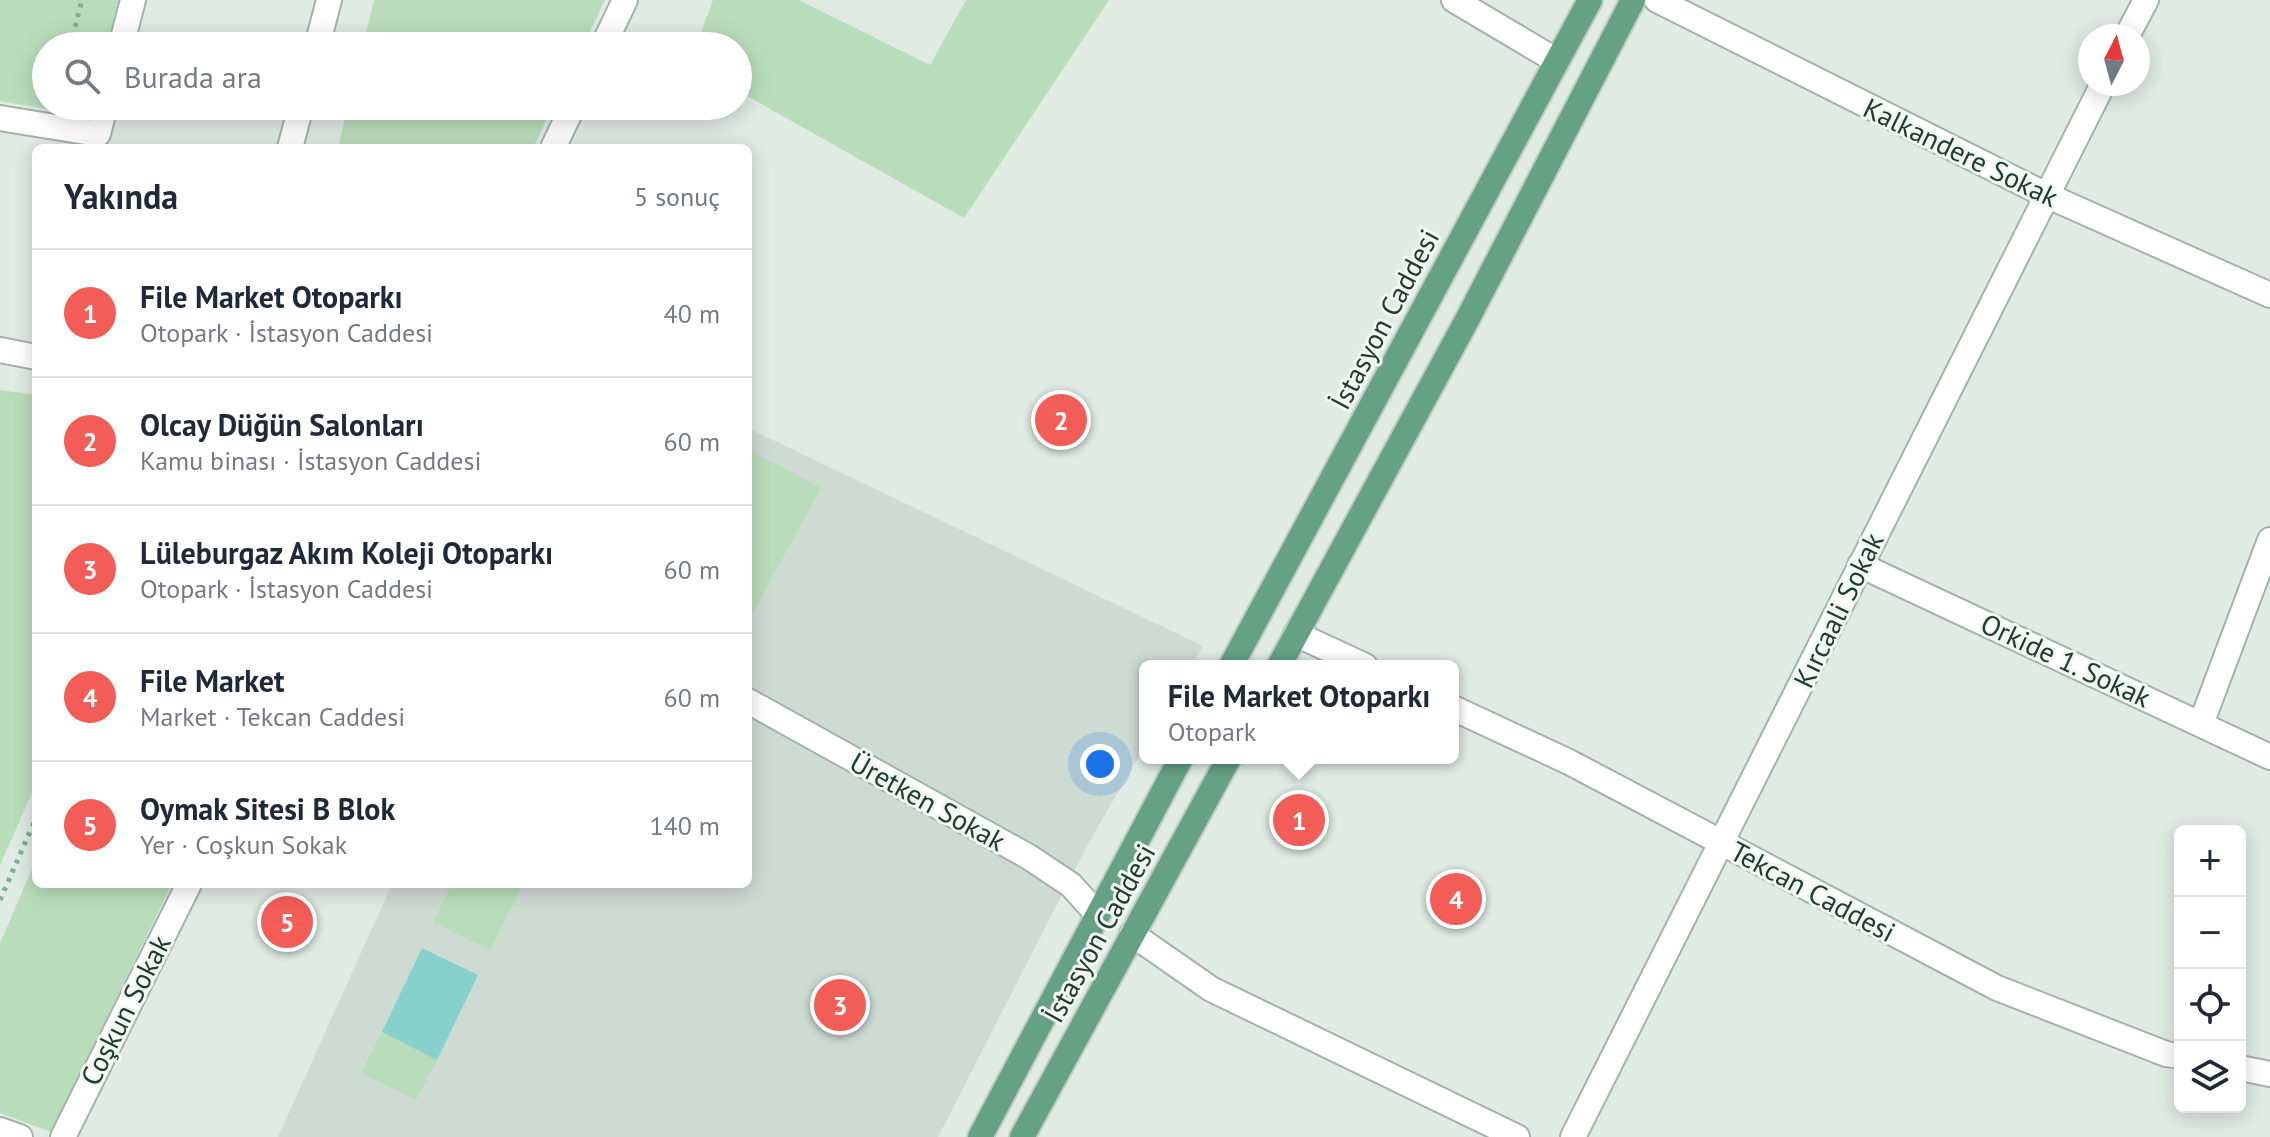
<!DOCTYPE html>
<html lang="tr">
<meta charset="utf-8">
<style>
:root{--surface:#fff;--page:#f2f2f3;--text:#1f2937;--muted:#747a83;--line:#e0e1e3;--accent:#f35d57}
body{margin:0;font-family:"PT Sans",sans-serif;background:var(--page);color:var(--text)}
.controls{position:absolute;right:24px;bottom:24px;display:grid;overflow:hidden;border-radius:12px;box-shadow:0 4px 20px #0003}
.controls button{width:72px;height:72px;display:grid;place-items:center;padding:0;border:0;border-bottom:2px solid var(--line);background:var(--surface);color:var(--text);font:40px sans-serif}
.compass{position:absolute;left:2078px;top:24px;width:72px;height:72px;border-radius:50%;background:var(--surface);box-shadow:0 4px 20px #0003;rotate:6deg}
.you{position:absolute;left:1100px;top:764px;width:28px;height:28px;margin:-20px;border:6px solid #fff;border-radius:50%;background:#1a73e8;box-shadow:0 0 0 12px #1a73e833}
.badge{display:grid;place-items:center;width:52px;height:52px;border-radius:50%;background:var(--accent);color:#fff;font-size:26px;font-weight:700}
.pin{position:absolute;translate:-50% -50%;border:4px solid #fff;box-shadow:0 2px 8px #0006}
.popup{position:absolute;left:1139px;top:660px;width:320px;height:104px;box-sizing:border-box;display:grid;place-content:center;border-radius:12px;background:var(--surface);filter:drop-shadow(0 2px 6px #0005);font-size:26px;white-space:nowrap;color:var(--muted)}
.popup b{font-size:30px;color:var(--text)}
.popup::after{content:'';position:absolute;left:50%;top:100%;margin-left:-16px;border:16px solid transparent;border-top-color:var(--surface)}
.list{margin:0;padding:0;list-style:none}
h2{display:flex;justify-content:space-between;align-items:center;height:104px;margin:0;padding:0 32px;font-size:34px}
h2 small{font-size:26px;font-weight:400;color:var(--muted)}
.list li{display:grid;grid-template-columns:52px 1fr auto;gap:24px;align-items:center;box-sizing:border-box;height:128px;padding:0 32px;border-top:2px solid var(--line)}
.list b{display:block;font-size:30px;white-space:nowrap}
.list p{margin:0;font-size:26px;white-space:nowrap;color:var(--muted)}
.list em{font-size:26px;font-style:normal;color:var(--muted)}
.icon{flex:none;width:44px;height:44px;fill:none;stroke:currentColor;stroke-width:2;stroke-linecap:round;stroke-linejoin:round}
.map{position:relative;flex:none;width:2270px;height:1137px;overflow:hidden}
.search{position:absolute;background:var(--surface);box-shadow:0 4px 20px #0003;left:32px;top:32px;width:720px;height:88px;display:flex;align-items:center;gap:20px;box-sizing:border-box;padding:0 28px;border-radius:44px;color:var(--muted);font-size:30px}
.panel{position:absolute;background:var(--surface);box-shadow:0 4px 20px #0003;left:32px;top:144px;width:720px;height:744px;border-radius:12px}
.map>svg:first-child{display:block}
.built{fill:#cedbd3}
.green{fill:#b9ddbb}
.water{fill:#87d1cd}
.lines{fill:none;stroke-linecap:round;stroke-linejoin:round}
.minor-casing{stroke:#a3b3aa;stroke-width:28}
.major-casing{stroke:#c1c8c5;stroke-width:28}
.path{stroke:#80af97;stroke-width:5;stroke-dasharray:4 6;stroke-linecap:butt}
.minor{stroke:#fff;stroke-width:24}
.major{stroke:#64a185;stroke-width:24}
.labels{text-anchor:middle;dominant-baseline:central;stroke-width:6;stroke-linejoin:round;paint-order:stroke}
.street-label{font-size:28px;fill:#213c2f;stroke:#f1f8f3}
</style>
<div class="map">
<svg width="2270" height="1137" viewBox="0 0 2270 1137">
<rect width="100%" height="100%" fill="#e0ebe4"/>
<path class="built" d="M748,428L1203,646L1192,666H1145V746L1088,844L938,1137H278L392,884H748Z"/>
<path class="green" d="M0,0H119L108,46H46V106H92L90,116L0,101Z
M374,0H605L583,46H363Z
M713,0H799L930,65L966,0H1109L964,218L738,91V46H696Z
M348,106H553L533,148H338Z
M0,390L36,395V784L0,865Z
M748,449L821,488L748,622Z
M36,860V884H172L51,1132L0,1113V943Z
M452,884H523L490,950L433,922Z
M382,1032L437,1060L416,1100L361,1073Z"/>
<path class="water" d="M422,948L478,975L437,1060L382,1032Z"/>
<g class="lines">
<g class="minor-casing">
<path id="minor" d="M1454,0L1557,61
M1657,0L2046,195L2270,295
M2127,36L2146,0
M121,46L133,0
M317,46L329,0
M603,46L625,0
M0,118L98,134L105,106
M290,148L301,106
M553,148L573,106
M0,350L36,357
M1860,565L2270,757
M1296,634L1365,666
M748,701L1029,857L1071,885L1097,914
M1453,708L1569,762L1997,988L2166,1054L2180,1056
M2201,724L2270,540
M1132,934L1211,989L1517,1137
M2240,1068L2270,1074
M0,1130L20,1137
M63,1137L189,884
M1573,1137C1752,787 1925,434 2103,84"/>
</g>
<g class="major-casing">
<path id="major" d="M1231,666L1590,0
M1279,666L1467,320L1633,0
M980,1137L1181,758
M1022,1137L1229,758"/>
</g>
<path class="path" d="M70,46L82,0
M0,900L36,818"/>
<use href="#minor" class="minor"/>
<use href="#major" class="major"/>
</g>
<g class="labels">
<g class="street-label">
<text transform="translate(1961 152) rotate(26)">Kalkandere Sokak</text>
<text transform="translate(1384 319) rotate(-62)">İstasyon Caddesi</text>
<text transform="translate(1838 610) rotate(-64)">Kırcaali Sokak</text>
<text transform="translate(2066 660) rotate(25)">Orkide 1. Sokak</text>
<text transform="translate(928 801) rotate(29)">Üretken Sokak</text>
<text transform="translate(1813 891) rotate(28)">Tekcan Caddesi</text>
<text transform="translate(1099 933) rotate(-61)">İstasyon Caddesi</text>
<text transform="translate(125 1010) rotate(-63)">Coşkun Sokak</text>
</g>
</g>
</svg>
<div class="controls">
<button>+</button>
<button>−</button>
<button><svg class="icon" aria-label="locate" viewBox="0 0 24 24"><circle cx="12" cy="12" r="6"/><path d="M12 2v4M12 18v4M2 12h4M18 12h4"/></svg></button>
<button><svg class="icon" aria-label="layers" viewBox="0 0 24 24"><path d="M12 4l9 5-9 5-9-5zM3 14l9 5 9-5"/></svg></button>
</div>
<svg class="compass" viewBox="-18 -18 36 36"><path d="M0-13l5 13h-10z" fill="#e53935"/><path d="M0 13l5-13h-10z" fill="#747a83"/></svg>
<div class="you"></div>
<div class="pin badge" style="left:1299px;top:820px">1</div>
<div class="popup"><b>File Market Otoparkı</b>Otopark</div>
<div class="pin badge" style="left:1061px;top:420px">2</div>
<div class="pin badge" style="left:840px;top:1005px">3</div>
<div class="pin badge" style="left:1456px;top:899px">4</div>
<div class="pin badge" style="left:287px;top:922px">5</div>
<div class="search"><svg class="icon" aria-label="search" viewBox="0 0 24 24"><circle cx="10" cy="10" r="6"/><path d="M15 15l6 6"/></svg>Burada ara</div>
<section class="panel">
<h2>Yakında<small>5 sonuç</small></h2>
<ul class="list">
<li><span class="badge">1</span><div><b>File Market Otoparkı</b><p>Otopark · İstasyon Caddesi</p></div><em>40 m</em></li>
<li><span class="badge">2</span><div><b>Olcay Düğün Salonları</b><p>Kamu binası · İstasyon Caddesi</p></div><em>60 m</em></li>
<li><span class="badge">3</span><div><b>Lüleburgaz Akım Koleji Otoparkı</b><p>Otopark · İstasyon Caddesi</p></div><em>60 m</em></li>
<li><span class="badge">4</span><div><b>File Market</b><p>Market · Tekcan Caddesi</p></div><em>60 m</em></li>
<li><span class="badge">5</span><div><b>Oymak Sitesi B Blok</b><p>Yer · Coşkun Sokak</p></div><em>140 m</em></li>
</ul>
</section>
</div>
